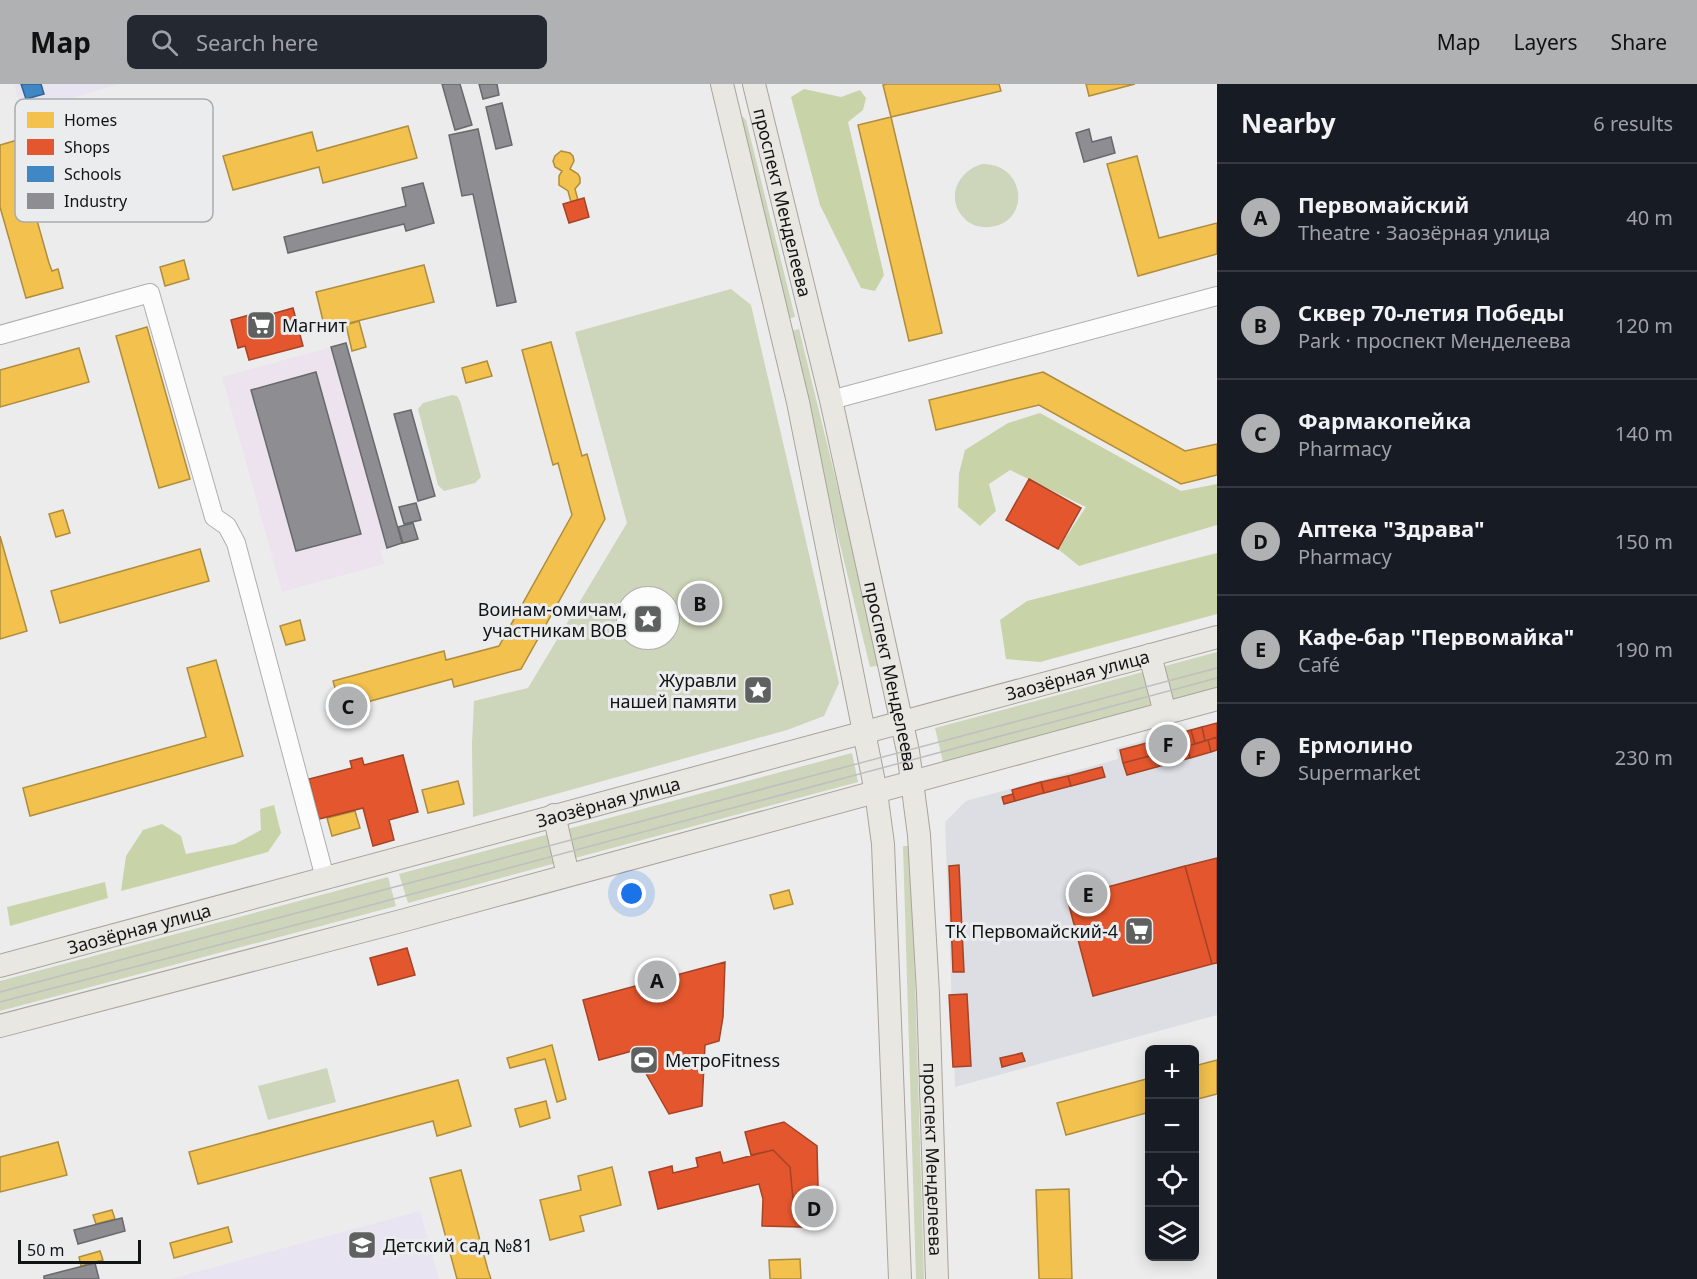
<!DOCTYPE html>
<meta charset="utf-8">
<style>
:root{--surface:#171b24;--page:#242831;--text:#f1f3f6;--muted:#9ea1a6;--line:#363941;--accent:#afb1b2}
body{margin:0;font-family:"Noto Sans",sans-serif;background:var(--page);color:var(--text)}
.controls{position:absolute;right:18px;bottom:18px;display:grid;overflow:hidden;border-radius:9px;box-shadow:0 3px 15px #0003}
.controls button{width:54px;height:54px;display:grid;place-items:center;padding:0;border:0;border-bottom:2px solid var(--line);background:var(--surface);color:var(--text);font:30px sans-serif}
.scale{position:absolute;left:18px;bottom:15px;width:123px;box-sizing:border-box;padding-left:6px;border:3px solid #131414;border-top:0;font-size:16px;line-height:21px;white-space:nowrap;color:#131414;-webkit-text-stroke:4px #ebecee;paint-order:stroke}
.you{position:absolute;left:632px;top:810px;width:21px;height:21px;margin:-15px;border:4px solid #fff;border-radius:50%;background:#1a73e8;box-shadow:0 0 0 9px #1a73e833}
.badge{display:grid;place-items:center;width:39px;height:39px;border-radius:50%;background:var(--accent);color:#111;font-size:20px;font-weight:700}
.pin{position:absolute;translate:-50% -50%;border:3px solid #fff;box-shadow:0 2px 6px #0006}
.list{margin:0;padding:0;list-style:none}
h2{display:flex;justify-content:space-between;align-items:center;height:78px;margin:0;padding:0 24px;font-size:26px}
h2 small{font-size:20px;font-weight:400;color:var(--muted)}
.list li{display:grid;grid-template-columns:39px 1fr auto;gap:18px;align-items:center;box-sizing:border-box;height:108px;padding:0 24px;border-top:2px solid var(--line)}
.list b{display:block;font-size:22px;white-space:nowrap}
.list p{margin:0;font-size:20px;white-space:nowrap;color:var(--muted)}
.list em{font-size:20px;font-style:normal;color:var(--muted)}
.icon{flex:none;width:33px;height:33px;fill:none;stroke:currentColor;stroke-width:2;stroke-linecap:round;stroke-linejoin:round}
.map{position:relative;flex:none;width:1217px;height:1195px;overflow:hidden}
header{display:flex;align-items:center;gap:36px;box-sizing:border-box;height:84px;padding:0 30px;background:var(--accent);color:#111}
header strong{font-size:28px}
nav{display:flex;gap:33px;margin-inline-start:auto;font-size:21px}
.search{width:420px;height:54px;background:var(--page);display:flex;align-items:center;gap:15px;box-sizing:border-box;padding:0 21px;border-radius:9px;color:var(--muted);font-size:22px}
main{display:flex}
aside{flex:1;background:var(--surface)}
.map>svg:first-child{display:block}
.built{fill:#dcdee3}
.industrial{fill:#ede3ee}
.education{fill:#e8e4f1}
.green{fill:#cdd5ba}
.forest{fill:#c8d4a8}
.homes{fill:#f2c14e;stroke:#af8d3d;stroke-width:1.5}
.shops{fill:#e4572e;stroke:#a54326;stroke-width:1.5}
.schools{fill:#3f88c5;stroke:#326590;stroke-width:1.5}
.industry{fill:#8d8d92;stroke:#68696c;stroke-width:1.5}
.lines{fill:none;stroke-linecap:round;stroke-linejoin:round}
.minor-casing{stroke:#afafaf;stroke-width:20}
.major-casing{stroke:#a9a49b;stroke-width:24}
.minor{stroke:#fcfcfc;stroke-width:18}
.major{stroke:#e9e7e2;stroke-width:22}
.tram{stroke:#bfbfc0;stroke-width:1.5}
.labels{text-anchor:middle;dominant-baseline:central;stroke-width:6;stroke-linejoin:round;paint-order:stroke}
.street-label{font-size:18px;fill:#131414;stroke:#ebecee}
.poi-label{font-size:18px;fill:#131414;stroke:#ebecee;text-anchor:start}
.key{fill:#ebecee;stroke:#aaabad;stroke-width:1.5}
.key-label{font-size:16px;fill:#131414}
</style>
<header>
<strong>Map</strong>
<div class="search"><svg class="icon" aria-label="search" viewBox="0 0 24 24"><circle cx="10" cy="10" r="6"/><path d="M15 15l6 6"/></svg>Search here</div>
<nav><a>Map</a><a>Layers</a><a>Share</a></nav>
</header>
<main>
<div class="map">
<svg width="1217" height="1195" viewBox="0 0 1217 1195">
<rect width="100%" height="100%" fill="#ececed"/>
<path class="built" d="M1217,638V931L955,1003L945,738L966,717L1118,675L1116,664Z"/>
<path class="industrial" d="M346,259L402,459L380,466L384,480L282,508L222,293Z"/>
<path class="education" d="M14,0H120L22,28Z
M420,1127L439,1195H171Z"/>
<path class="green" d="M740,33H743L746,36L795,233L783,236Z
M982,80C1027,79 1031,140 989,143C980,144 970,141 964,134C945,114 958,87 982,80Z
M731,205L751,221L839,599L824,632L787,646L473,733L472,660L474,617L528,604L627,439L575,248Z
M799,245L881,581L870,583L788,248Z
M452,311L457,312L460,317L481,393L475,399L444,407L438,401L418,325L423,319Z
M1217,568V604L943,678L935,644Z
M852,669L858,698L408,819L399,790Z
M903,762H911L924,1195H916Z
M388,793L396,822L0,927V897Z
M327,984L336,1018L268,1036L258,1002Z"/>
<path class="forest" d="M804,5L841,13L860,6L866,14L863,26L848,38L884,191L875,207L861,204L820,121L791,13Z
M1040,329L1181,407L1217,400V441L1079,482L1058,465L1086,423L1010,386L989,400L996,427L980,442L958,423L959,389L965,366L1008,339Z
M1217,469V530L1040,578L1006,575L1000,536L1027,517Z
M274,721L281,749L268,768L121,807L126,772L143,746L162,740L181,752L186,770L235,760L261,746L260,725Z
M105,798L108,814L10,842L7,823Z"/>
<path class="homes" d="M887,0H999L1001,7L891,33L883,1Z
M1086,0H1135L1089,12Z
M891,33L942,249L909,257L858,41Z
M408,42L417,74L323,99L319,83L233,106L223,72L312,48L317,67Z
M21,55L27,74L20,76L49,179L52,187L58,185L63,204L26,214L0,123V61Z
M561,67L570,69L573,72L574,77L570,85L578,90L580,94V99L575,105L578,116L571,118L568,107L559,101V92L562,87L555,83L553,77L555,72Z
M1137,72L1159,154L1217,139V170L1138,192L1107,80Z
M184,176L189,195L165,202L160,183Z
M424,181L434,218L325,245L316,208Z
M359,237L366,263L352,267L346,241Z
M147,243L190,395L159,404L116,252Z
M551,258L582,372L587,370L605,435L521,585L454,603L452,595L341,625L333,597L444,567L446,576L499,562L572,431L558,379L553,381L522,266Z
M79,264L89,298L0,323V286Z
M487,277L492,292L466,299L462,284Z
M1043,288L1185,367L1217,360V391L1181,400L1039,321L936,346L929,316Z
M63,426L70,449L56,453L49,430Z
M0,452L27,547L0,555Z
M200,465L209,497L60,539L51,507Z
M300,536L305,556L286,561L280,542Z
M216,576L243,672L30,732L23,704L206,653L187,584Z
M458,697L464,720L428,729L422,706Z
M355,727L360,744L332,752L327,734Z
M789,806L793,820L774,825L770,811Z
M552,961L566,1015L557,1018L545,975L510,984L507,974Z
M1217,976V1010L1194,1016V982Z
M1150,994V1028L1066,1051L1057,1019Z
M458,996L471,1042L437,1052L433,1037L198,1100L189,1068Z
M546,1017L550,1034L520,1043L515,1025Z
M58,1058L67,1091L0,1108V1073Z
M612,1083L621,1121L580,1132L584,1147L550,1156L540,1116L581,1106L578,1092Z
M461,1086L488,1186L491,1195H457L430,1094Z
M1069,1105L1072,1195H1039L1036,1106Z
M112,1126L115,1135L96,1140L93,1131Z
M228,1143L232,1158L174,1174L170,1159Z
M100,1167L103,1176L81,1182L79,1173Z
M800,1175L801,1195H770L769,1176Z"/>
<path class="shops" d="M584,114L589,133L569,139L563,120Z
M293,224L303,262L249,276L245,262L238,264L231,236L253,230L254,235Z
M1029,395L1081,424L1058,465L1006,436Z
M1217,639V653L1205,657L1202,643Z
M1202,643L1205,657L1195,660L1191,646Z
M1191,646L1195,660L1178,664L1174,651Z
M1174,651L1178,664L1161,669L1158,656Z
M1217,653V666L1211,668L1208,656Z
M1158,656L1161,669L1150,672L1147,659Z
M1208,656L1211,668L1190,674L1187,662Z
M1147,659L1150,672L1123,679L1120,666Z
M1187,662L1190,674L1164,681L1161,669Z
M1161,669L1164,681L1127,691L1123,679Z
M403,671L418,728L389,736L394,756L373,762L363,724L319,735L309,695L352,684L350,677L362,674L364,681Z
M1102,683L1105,693L1071,702L1068,692Z
M1068,692L1071,702L1044,709L1041,698Z
M1041,698L1044,709L1015,717L1012,706Z
M1013,710L1015,717L1004,720L1002,713Z
M1217,774V879L1212,880L1185,782Z
M959,781L964,888H953L949,782Z
M1185,782L1212,880L1093,912L1067,814Z
M407,864L415,891L378,901L370,874Z
M725,878L723,933L719,957L705,961L702,1022L669,1030L640,979L636,966L599,976L583,916Z
M967,910L971,982L953,983L949,911Z
M1022,969L1025,977L1002,983L1000,974Z
M784,1038L817,1062L819,1143H801V1115H793L790,1083L773,1066L751,1071L745,1048Z
M773,1066L790,1083L793,1115H801V1143L762,1142L763,1115L759,1100L658,1125L649,1088L672,1082L673,1089L698,1083L696,1074L720,1068L723,1079Z"/>
<path class="schools" d="M21,0H41L44,10L26,15Z"/>
<path class="industry" d="M442,0H460L472,41L455,46Z
M479,0H497L499,11L483,15Z
M502,19L512,61L496,65L486,23Z
M478,45L516,218L497,222L473,110L462,112L449,51Z
M1089,45L1092,58L1111,53L1115,69L1084,78L1076,49Z
M423,99L434,139L406,147L404,140L288,169L284,153L406,122L402,104Z
M346,259L402,459L387,464L331,263Z
M316,288L361,450L296,467L251,306Z
M411,326L435,412L418,417L394,330Z
M416,419L421,436L404,440L399,423Z
M413,439L418,455L403,459L398,443Z
M122,1134L125,1147L78,1160L74,1146Z
M95,1179L99,1195H44V1192Z"/>
<g class="lines">
<g class="minor-casing">
<path id="minor" d="M0,251L150,209L214,433L227,442L236,459L325,794
M831,316L1217,212
M626 534a22 22 0 1 1 44 0a22 22 0 1 1-44 0Z"/>
</g>
<g class="major-casing">
<g id="major">
<path d="M722,0L798,318L876,708L883,760L900,1195"/>
<path id="s1" d="M754,0L831,316L908,667L919,751L928,909L937,1195"/>
<path d="M1150,571L1165,629"/>
<path d="M554,731L568,791"/>
<path id="s2" d="M0,882L1217,553"/>
<path d="M0,942L405,836L1217,615"/>
</g>
</g>
<use href="#minor" class="minor"/>
<use href="#major" class="major"/>
<path class="tram" d="M0,908L1217,584
M0,918L345,828L1217,594"/>
</g>
<defs>
<g id="supermarket-square" transform="scale(1.5)"><rect x="-9" y="-9" width="18" height="18" rx="4" fill="#5f6060" stroke="#ebecee"/><path d="M-6-5.5h2.5l.6 2H6L4.5 2H-2.5L-4.4-4H-6ZM-1.5 3.2a1.3 1.3 0 1 0 .1 0ZM3 3.2a1.3 1.3 0 1 0 .1 0Z" fill="#fff"/></g>
<g id="sight-square" transform="scale(1.5)"><rect x="-9" y="-9" width="18" height="18" rx="4" fill="#5f6060" stroke="#ebecee"/><path d="M0-6L1.8-2.2L6-1.7L2.9 1.2L3.7 5.4L0 3.3L-3.7 5.4L-2.9 1.2L-6-1.7L-1.8-2.2Z" fill="#fff"/></g>
<g id="stadium-square" transform="scale(1.5)"><rect x="-9" y="-9" width="18" height="18" rx="4" fill="#5f6060" stroke="#ebecee"/><path d="M0-5a6.5 5 0 1 0 0 10a6.5 5 0 1 0 0-10ZM-3.5-1.8h7v3.6h-7Z" fill="#fff"/></g>
<g id="school-square" transform="scale(1.5)"><rect x="-9" y="-9" width="18" height="18" rx="4" fill="#5f6060" stroke="#ebecee"/><path d="M0-5L7-2L0 1L-7-2ZM-4 1L0 2.5L4 1V4Q0 6-4 4Z" fill="#fff"/></g>
</defs>
<g fill-rule="evenodd">
<use href="#supermarket-square" x="261" y="241"/>
<use href="#sight-square" x="648" y="535"/>
<use href="#sight-square" x="758" y="606"/>
<use href="#supermarket-square" x="1139" y="847"/>
<use href="#stadium-square" x="644" y="976"/>
<use href="#school-square" x="362" y="1161"/>
</g>
<g class="labels">
<g class="street-label">
<text stroke="none"><textPath href="#s1" startOffset="122">проспект Менделеева</textPath></text>
<text stroke="none"><textPath href="#s2" startOffset="1116">Заозёрная улица</textPath></text>
<text stroke="none"><textPath href="#s1" startOffset="608">проспект Менделеева</textPath></text>
<text stroke="none"><textPath href="#s2" startOffset="630">Заозёрная улица</textPath></text>
<text stroke="none"><textPath href="#s2" startOffset="144">Заозёрная улица</textPath></text>
<text stroke="none"><textPath href="#s1" startOffset="1094">проспект Менделеева</textPath></text>
</g>
<g class="poi-label">
<text x="282" y="241">Магнит</text>
<text x="627" y="525" text-anchor="end">Воинам-омичам,<tspan x="627" dy="21">участникам ВОВ</tspan></text>
<text x="737" y="596" text-anchor="end">Журавли<tspan x="737" dy="21">нашей памяти</tspan></text>
<text x="1118" y="847" text-anchor="end">ТК Первомайский-4</text>
<text x="665" y="976">МетроFitness</text>
<text x="383" y="1161">Детский сад №81</text>
</g>
</g>
<rect x="15" y="15" width="198" height="123" rx="9" class="key"/>
<rect x="27" y="28" width="27" height="16" fill="#f2c14e"/>
<rect x="27" y="55" width="27" height="16" fill="#e4572e"/>
<rect x="27" y="82" width="27" height="16" fill="#3f88c5"/>
<rect x="27" y="109" width="27" height="16" fill="#8d8d92"/>
<g class="key-label">
<text x="64" y="42">Homes</text>
<text x="64" y="69">Shops</text>
<text x="64" y="96">Schools</text>
<text x="64" y="123">Industry</text>
</g>
</svg>
<div class="controls">
<button>+</button>
<button>−</button>
<button><svg class="icon" aria-label="locate" viewBox="0 0 24 24"><circle cx="12" cy="12" r="6"/><path d="M12 2v4M12 18v4M2 12h4M18 12h4"/></svg></button>
<button><svg class="icon" aria-label="layers" viewBox="0 0 24 24"><path d="M12 4l9 5-9 5-9-5zM3 14l9 5 9-5"/></svg></button>
</div>
<div class="scale">50 m</div>
<div class="you"></div>
<div class="pin badge" style="left:657px;top:896px">A</div>
<div class="pin badge" style="left:700px;top:519px">B</div>
<div class="pin badge" style="left:348px;top:622px">C</div>
<div class="pin badge" style="left:814px;top:1124px">D</div>
<div class="pin badge" style="left:1088px;top:810px">E</div>
<div class="pin badge" style="left:1168px;top:660px">F</div>
</div>
<aside>
<h2>Nearby<small>6 results</small></h2>
<ul class="list">
<li><span class="badge">A</span><div><b>Первомайский</b><p>Theatre · Заозёрная улица</p></div><em>40 m</em></li>
<li><span class="badge">B</span><div><b>Сквер 70-летия Победы</b><p>Park · проспект Менделеева</p></div><em>120 m</em></li>
<li><span class="badge">C</span><div><b>Фармакопейка</b><p>Pharmacy</p></div><em>140 m</em></li>
<li><span class="badge">D</span><div><b>Аптека &quot;Здрава&quot;</b><p>Pharmacy</p></div><em>150 m</em></li>
<li><span class="badge">E</span><div><b>Кафе-бар &quot;Первомайка&quot;</b><p>Café</p></div><em>190 m</em></li>
<li><span class="badge">F</span><div><b>Ермолино</b><p>Supermarket</p></div><em>230 m</em></li>
</ul>
</aside>
</main>
